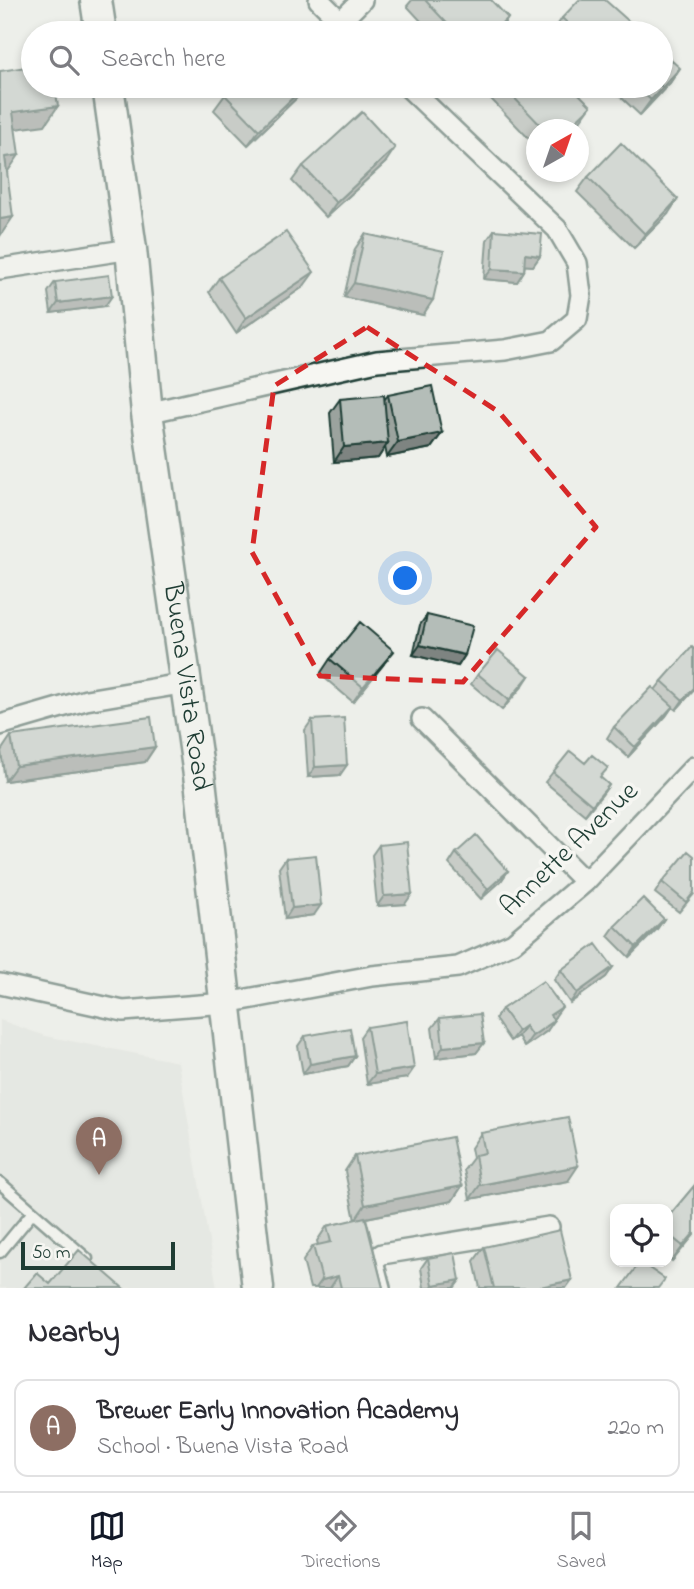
<!DOCTYPE html>
<meta charset="utf-8">
<style>
:root{--surface:#fff;--page:#f2f2f3;--text:#2b2b33;--muted:#7c7c81;--line:#e1e1e2;--accent:#111827}
body{margin:0;font-family:"Indie Flower",sans-serif;background:var(--page);color:var(--text)}
.controls{position:absolute;right:21px;bottom:21px;display:grid;overflow:hidden;border-radius:14px;box-shadow:0 4px 10px #0003}
.controls button{width:63px;height:63px;display:grid;place-items:center;padding:0;border:0;border-bottom:2px solid var(--line);background:var(--surface);color:var(--text);font:35px sans-serif}
.compass{position:absolute;left:526px;top:119px;width:63px;height:63px;border-radius:50%;background:var(--surface);box-shadow:0 4px 10px #0003;rotate:40deg}
.scale{position:absolute;left:21px;bottom:18px;width:154px;box-sizing:border-box;padding-left:7px;border:4px solid #1f3d34;border-top:0;font-size:19px;line-height:24px;white-space:nowrap;color:#1f3d34;-webkit-text-stroke:5px #f6f6f2;paint-order:stroke}
.you{position:absolute;left:406px;top:579px;width:24px;height:24px;margin:-18px;border:5px solid #fff;border-radius:50%;background:#1a73e8;box-shadow:0 0 0 10px #1a73e833}
.badge{display:grid;place-items:center;width:46px;height:46px;border-radius:50%;background:var(--accent);color:#fff;font-size:23px;font-weight:700}
.pin{position:absolute;translate:-50% -58px;filter:drop-shadow(0 2px 4px #0008)}
.pin::after{content:'';position:absolute;top:37px;width:24px;height:21px;background:inherit;clip-path:polygon(0 0,100% 0,50% 100%)}
.list{margin:0;padding:0;list-style:none}
h2{display:flex;justify-content:space-between;align-items:center;height:91px;margin:0;padding:0 28px;font-size:30px}
h2 small{font-size:23px;font-weight:400;color:var(--muted)}
.list li{display:grid;grid-template-columns:46px 1fr auto;gap:21px;align-items:center;box-sizing:border-box;height:98px;margin:0 14px 14px;padding:0 14px;border:2px solid var(--line);border-radius:14px}
.list b{display:block;font-size:26px;white-space:nowrap}
.list p{margin:0;font-size:23px;white-space:nowrap;color:var(--muted)}
.list em{font-size:23px;font-style:normal;color:var(--muted)}
.icon{flex:none;width:38px;height:38px;fill:none;stroke:currentColor;stroke-width:2;stroke-linecap:round;stroke-linejoin:round}
.map{position:relative;flex:none;width:694px;height:1288px;overflow:hidden}
.search{position:absolute;background:var(--surface);box-shadow:0 4px 10px #0003;left:21px;right:21px;top:21px;height:77px;display:flex;align-items:center;gap:18px;box-sizing:border-box;padding:0 24px;border-radius:38px;color:var(--muted);font-size:26px}
.sheet{height:203px;background:var(--surface)}
nav{display:flex;justify-content:space-around;align-items:center;box-sizing:border-box;height:98px;border-top:2px solid var(--line);background:var(--surface);font-size:19px;color:var(--muted)}
nav a{display:grid;justify-items:center;gap:4px}
nav .on{color:var(--accent)}
.map>svg:first-child{display:block}
.built{fill:#dce0db}
.lines{fill:none;stroke-linecap:round;stroke-linejoin:round}
.lane-casing{stroke:#1f3d34;stroke-width:15}
.street-casing{stroke:#1f3d34;stroke-width:24}
.primary-casing{stroke:#1f3d34;stroke-width:35}
.lane{stroke:#f6f6f2;stroke-width:10}
.street{stroke:#f6f6f2;stroke-width:19}
.primary{stroke:#f6f6f2;stroke-width:30}
.wall{fill:#9ba39e;stroke:#1f3d34;stroke-width:2}
.shaded-wall{fill:#7e8481;stroke:#1f3d34;stroke-width:2}
.building{fill:#b4bdb8;stroke:#1f3d34;stroke-width:2}
.marked{fill:none;stroke:#d62828;stroke-width:5;stroke-dasharray:14 9;stroke-linejoin:round}
.labels{text-anchor:middle;dominant-baseline:central;stroke-width:7;stroke-linejoin:round;paint-order:stroke}
.street-label{font-size:28px;fill:#1f3d34;stroke:#f6f6f2}
</style>
<div class="map">
<svg width="694" height="1288" viewBox="0 0 694 1288">
<rect width="100%" height="100%" fill="#edefea"/>
<filter id="ink" filterUnits="userSpaceOnUse"><feTurbulence type="fractalNoise" baseFrequency=".0143" numOctaves="2"/><feDisplacementMap in="SourceGraphic" scale="14" xChannelSelector="R" yChannelSelector="G"/><feConvolveMatrix kernelMatrix="1 2 1 2 8 2 1 2 1" color-interpolation-filters="sRGB"/></filter>
<g filter="url(#ink)">
<path class="built" d="M0,1020L45,1036L178,1062L217,1288H0Z"/>
<g class="lines">
<g class="lane-casing">
<path id="lane" d="M0,1183L87,1259
M0,1252L33,1212"/>
</g>
<g class="street-casing">
<path id="street" d="M319,0L352,33
M340,22L362,0
M0,269L131,249
M147,413L377,361L505,350L551,341L577,319L581,295L577,263L557,229L407,86
M422,719L585,882
M0,725L86,700L187,683
M0,984L123,1011L226,1003L372,976L458,967L513,943L585,882L694,767
M380,1288L373,1261L382,1254L549,1227"/>
</g>
<g class="primary-casing">
<g id="primary">
<path d="M96,0L101,33"/>
<path id="s1" d="M108,86L131,249L147,413L201,789L258,1288"/>
</g>
</g>
<use href="#lane" class="lane"/>
<use href="#street" class="street"/>
<use href="#primary" class="primary"/>
</g>
<path class="wall" d="M412,0H491L508,18L498,33H432L407,6Z
M562,18L642,33H552Z
M680,68L670,83L640,115L609,86H661Z
M498,86H571L580,121L571,130H536V146L490,98Z
M307,88L248,145L214,110L225,95Z
M385,163L326,217L292,181L303,166Z
M588,177L668,214L634,248L577,192Z
M494,230L540,256L533,266L525,265L524,271L517,282L484,279L487,240Z
M365,234L423,315L344,297L355,249Z
M219,278L303,287L236,333L209,292Z
M55,282L105,306L51,313L48,292Z
M388,395L442,433L431,448L387,457L385,447L378,458L334,462L330,413L340,399L384,400Z
M427,615L465,655L458,666L413,655L420,625Z
M330,659L383,665L353,702L320,674Z
M478,674L529,676L502,710L471,684Z
M662,681L694,690L676,710L672,707L666,716L628,757L607,738L614,727L655,690Z
M312,720L340,775L308,777L305,730Z
M11,736L155,747L145,762L5,781L1,751Z
M553,772L601,778L609,785L585,815L545,782Z
M379,845L405,904L377,906L372,855Z
M456,853L508,871L501,881L481,899L449,864Z
M286,858L314,915L285,919L279,868Z
M662,882L694,894L679,912L655,893Z
M664,919L657,929L629,957L608,936L615,926Z
M613,967L606,977L570,1003L554,980L561,970Z
M502,1009L554,1018L553,1019L547,1031L524,1047L518,1036L510,1041L495,1019Z
M440,1018L484,1043L476,1053L436,1058L432,1028Z
M367,1027L407,1078L367,1084L360,1037Z
M305,1036L355,1056L348,1066L303,1074L298,1046Z
M481,1133L568,1181L470,1199L464,1170L473,1158L471,1148Z
M355,1156L462,1186L452,1201L366,1218L383,1288H310L303,1261L313,1246L318,1245L317,1241L327,1226L355,1220L345,1171Z
M694,1186V1235L672,1261L668,1257V1217Z
M484,1247L566,1288H480L474,1261Z
M428,1258L460,1280L454,1288H424L421,1268Z"/>
<path class="shaded-wall" d="M508,18L498,33H492Z
M680,68L670,83L640,115L651,100Z
M305,86H309L248,145L259,130Z
M58,106L45,125L0,131L13,112Z
M591,106L580,121L571,130H566Z
M395,148L385,163L326,217L336,203Z
M19,155L6,174L5,157Z
M678,199L668,214L634,248L645,234Z
M13,217L0,236V219Z
M525,254L540,256L533,266L518,265Z
M492,269L524,271L517,282L484,279Z
M314,272L303,287L236,333L246,318Z
M354,283L433,300L423,315L344,297Z
M112,296L105,306L51,313L58,303Z
M442,433L431,448L387,457L398,442Z
M388,443L378,458L334,462L344,447Z
M420,645L465,655L458,666L413,655Z
M394,651L383,665L353,702L363,687Z
M529,676L522,687L502,710L509,700Z
M694,688V690L676,710L683,700Z
M673,706L666,716L628,757L635,747Z
M155,747L145,762L5,781L16,766Z
M347,765L340,775L308,777L315,767Z
M609,785L602,795L585,815L592,805Z
M508,871L501,881L481,899L488,889Z
M412,894L405,904L377,906L384,896Z
M321,905L314,915L285,919L292,908Z
M664,919L657,929L629,957L636,947Z
M613,967L606,977L570,1003L577,993Z
M562,1007L554,1018L543,1025L550,1015Z
M554,1021L547,1031L524,1047L532,1036Z
M525,1026L518,1036L510,1041L518,1031Z
M484,1043L476,1053L436,1058L443,1047Z
M355,1056L348,1066L303,1074L310,1064Z
M414,1068L407,1078L367,1084L375,1074Z
M578,1166L568,1181L470,1199L480,1185Z
M462,1186L452,1201L355,1220L365,1205Z
M694,1233V1235L672,1261L683,1246Z
M338,1276L330,1288H316L322,1280Z
M460,1280L454,1288H431L433,1285Z
M572,1280L566,1288H535Z"/>
<path class="building" d="M425,0H491L508,18L492,33H456Z
M579,0H605L642,33H578L562,18Z
M661,51L680,68L651,100L635,86H661Z
M33,66V86H55L58,106L13,112L19,155L5,157L13,217L0,219V71Z
M234,86H305L259,130L225,95Z
M503,86H571L591,106L566,130H545Z
M362,112L395,148L336,203L303,166Z
M621,143L678,199L645,234L588,177Z
M494,230L542,234L540,256L525,254L524,271L492,269Z
M286,232L314,272L246,318L219,278Z
M365,234L444,251L433,300L354,283Z
M109,275L112,296L58,303L55,282Z
M432,386L442,433L398,442L388,395Z
M384,395L388,443L344,447L340,399Z
M427,615L473,626L465,655L420,645Z
M360,622L394,651L363,687L330,659Z
M692,647L694,649V688L683,700L662,681Z
M498,650L529,676L509,700L478,674Z
M652,687L673,706L635,747L614,727Z
M151,717L155,747L16,766L11,736Z
M344,718L347,765L315,767L312,720Z
M570,751L585,763L592,755L608,768L600,777L609,785L592,805L553,772Z
M476,835L508,871L488,889L456,853Z
M407,842L412,894L384,896L379,845Z
M688,851L694,856V892L686,902L662,882Z
M316,855L321,905L292,908L286,858Z
M643,898L664,919L636,947L615,926Z
M596,944L613,967L577,993L561,970Z
M543,981L562,1007L550,1015L554,1021L532,1036L525,1026L518,1031L502,1009Z
M480,1014L484,1043L443,1047L440,1018Z
M407,1021L414,1068L375,1074L367,1027Z
M350,1028L355,1056L310,1064L305,1036Z
M568,1117L578,1166L480,1185L475,1155L485,1153L481,1133Z
M452,1137L462,1186L365,1205L355,1156Z
M694,1186V1233L683,1246L668,1234V1217Z
M365,1217L383,1288H341L338,1276L322,1280L313,1246L331,1242L327,1226Z
M560,1230L572,1280L535,1288H494L484,1247Z
M79,1250L123,1288H24L37,1273L50,1284Z
M455,1253L460,1280L433,1285L428,1258Z
M640,1262L665,1279L658,1288H621Z"/>
</g>
<path d="M0 0H694V1288H0ZM367,327L499,412L596,527L463,682L320,676L252,552L274,386Z" fill="#edefea" fill-opacity=".55" fill-rule="evenodd"/>
<path class="marked" d="M367,327L499,412L596,527L463,682L320,676L252,552L274,386Z"/>
<g class="labels">
<g class="street-label">
<text stroke="none"><textPath href="#s1" startOffset="606">Buena Vista Road</textPath></text>
<text transform="translate(570 850) rotate(-44)">Annette Avenue</text>
</g>
</g>
</svg>
<div class="controls">
<button><svg class="icon" aria-label="locate" viewBox="0 0 24 24"><circle cx="12" cy="12" r="6"/><path d="M12 2v4M12 18v4M2 12h4M18 12h4"/></svg></button>
</div>
<svg class="compass" viewBox="-18 -18 36 36"><path d="M0-13l5 13h-10z" fill="#e53935"/><path d="M0 13l5-13h-10z" fill="#7c7c81"/></svg>
<div class="scale">50 m</div>
<div class="you"></div>
<div class="pin badge" style="left:99px;top:1175px;background:#8d6e63">A</div>
<div class="search"><svg class="icon" aria-label="search" viewBox="0 0 24 24"><circle cx="10" cy="10" r="6"/><path d="M15 15l6 6"/></svg>Search here</div>
</div>
<section class="sheet">
<h2>Nearby<small></small></h2>
<ul class="list">
<li><span class="badge" style="background:#8d6e63">A</span><div><b>Brewer Early Innovation Academy</b><p>School · Buena Vista Road</p></div><em>220 m</em></li>
</ul>
</section>
<nav>
<a class="on"><svg class="icon" aria-label="map" viewBox="0 0 24 24"><path d="M3 6l6-2 6 2 6-2v14l-6 2-6-2-6 2zM9 4v14M15 6v14"/></svg>Map</a>
<a><svg class="icon" aria-label="directions" viewBox="0 0 24 24"><path d="M12 3l9 9-9 9-9-9zM9 14v-3h6M13 9l2 2-2 2"/></svg>Directions</a>
<a><svg class="icon" aria-label="saved" viewBox="0 0 24 24"><path d="M7 4h10v16l-5-4-5 4z"/></svg>Saved</a>
</nav>
